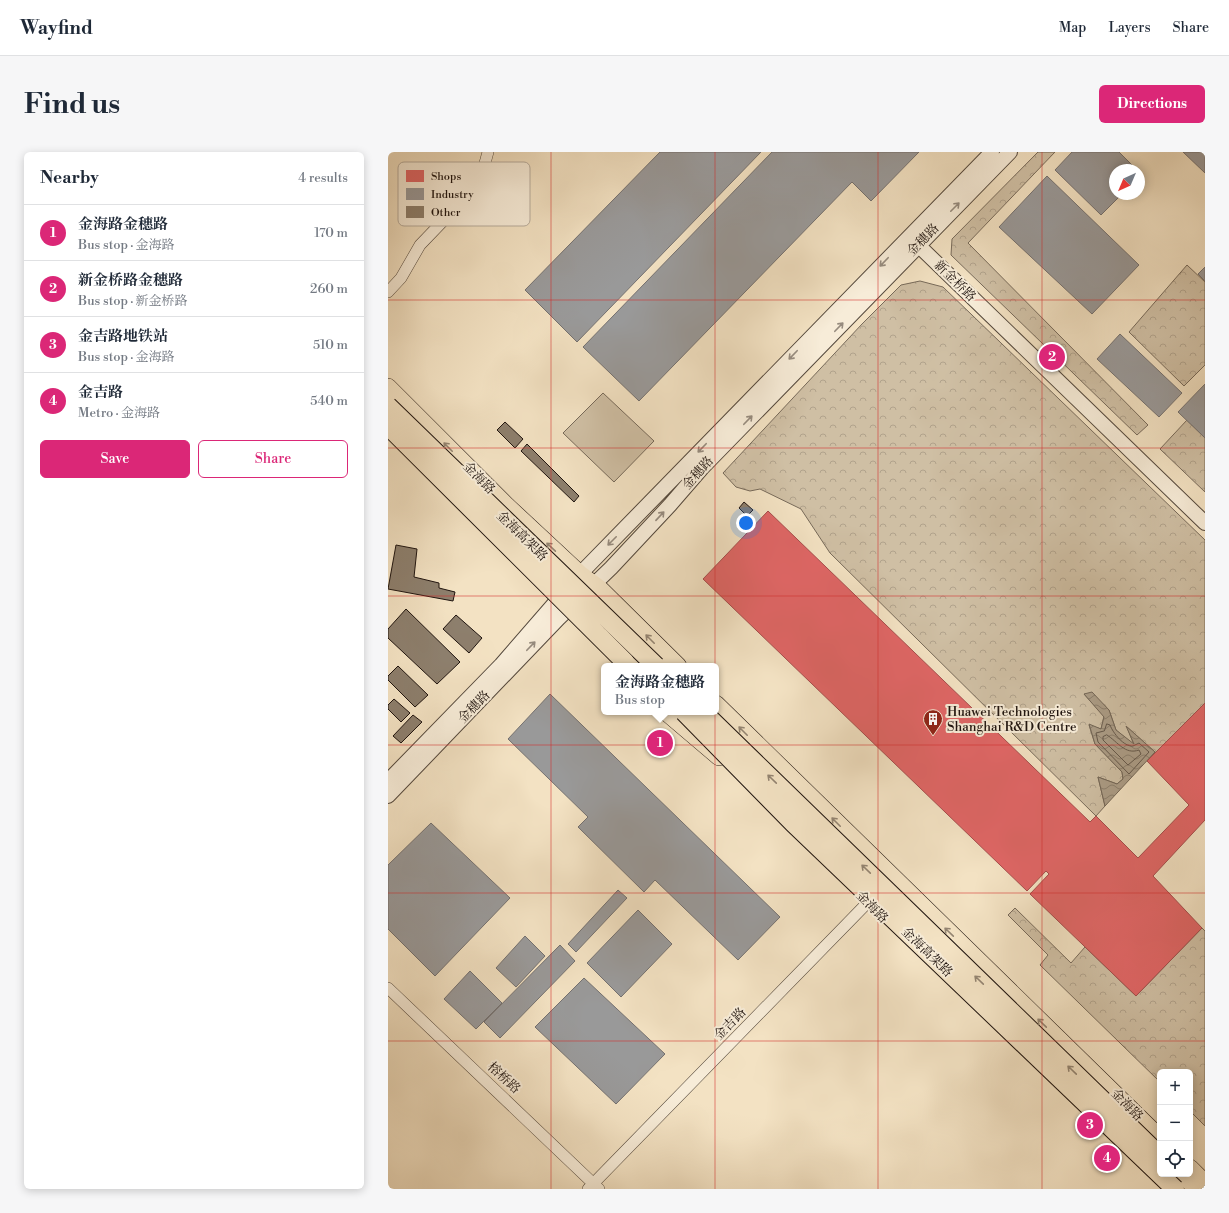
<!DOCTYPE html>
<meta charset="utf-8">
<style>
:root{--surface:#fff;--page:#f6f6f7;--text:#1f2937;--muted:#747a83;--line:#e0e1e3;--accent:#db2777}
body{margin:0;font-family:"Libre Bodoni","Noto Serif SC",serif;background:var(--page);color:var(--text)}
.controls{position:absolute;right:12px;bottom:12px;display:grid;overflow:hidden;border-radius:6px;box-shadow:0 2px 10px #0003}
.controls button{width:36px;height:36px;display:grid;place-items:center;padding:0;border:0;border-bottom:1px solid var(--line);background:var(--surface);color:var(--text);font:20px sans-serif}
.compass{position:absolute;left:721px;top:12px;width:36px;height:36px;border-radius:50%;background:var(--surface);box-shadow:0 2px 10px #0003;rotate:224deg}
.you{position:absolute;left:358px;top:371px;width:14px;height:14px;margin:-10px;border:3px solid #fff;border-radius:50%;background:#1a73e8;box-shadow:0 0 0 6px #1a73e833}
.badge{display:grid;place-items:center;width:26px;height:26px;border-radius:50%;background:var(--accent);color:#fff;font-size:13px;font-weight:700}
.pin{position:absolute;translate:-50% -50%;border:2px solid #fff;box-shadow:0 1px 4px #0006}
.popup{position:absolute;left:213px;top:511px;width:118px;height:52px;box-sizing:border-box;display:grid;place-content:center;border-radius:6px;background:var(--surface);filter:drop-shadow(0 1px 3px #0005);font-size:13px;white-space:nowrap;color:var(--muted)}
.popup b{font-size:15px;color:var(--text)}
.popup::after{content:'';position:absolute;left:50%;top:100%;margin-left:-8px;border:8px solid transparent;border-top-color:var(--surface)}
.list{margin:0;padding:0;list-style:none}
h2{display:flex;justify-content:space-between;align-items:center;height:52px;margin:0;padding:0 16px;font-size:17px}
h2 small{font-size:13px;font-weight:400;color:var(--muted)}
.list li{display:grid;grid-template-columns:26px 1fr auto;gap:12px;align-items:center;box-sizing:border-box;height:56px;padding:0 16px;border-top:1px solid var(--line)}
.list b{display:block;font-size:15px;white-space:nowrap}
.list p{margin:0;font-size:13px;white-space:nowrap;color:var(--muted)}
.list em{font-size:13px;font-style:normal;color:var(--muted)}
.actions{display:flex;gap:8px;padding:12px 16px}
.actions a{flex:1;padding:9px 0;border:1px solid var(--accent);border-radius:6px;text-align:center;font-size:14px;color:var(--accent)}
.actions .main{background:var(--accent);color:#fff}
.icon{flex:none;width:22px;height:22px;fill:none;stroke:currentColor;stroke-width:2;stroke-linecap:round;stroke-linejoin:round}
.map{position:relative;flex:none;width:817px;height:1037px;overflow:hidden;border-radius:6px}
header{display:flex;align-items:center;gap:24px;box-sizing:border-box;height:56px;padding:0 20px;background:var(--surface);border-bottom:1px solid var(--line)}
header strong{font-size:19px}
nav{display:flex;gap:22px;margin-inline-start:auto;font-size:14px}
.intro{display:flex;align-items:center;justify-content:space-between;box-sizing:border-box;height:96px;padding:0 24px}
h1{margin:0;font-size:28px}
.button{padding:10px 18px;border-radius:6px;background:var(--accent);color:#fff;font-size:14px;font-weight:700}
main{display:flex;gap:24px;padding:0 24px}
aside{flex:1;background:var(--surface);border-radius:6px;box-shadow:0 2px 10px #0003}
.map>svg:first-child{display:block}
.forest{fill:url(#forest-crowns);stroke:#776a5a}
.garden{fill:#cfbfa4;stroke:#776a5a}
.water{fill:url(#water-waves);stroke:#736656}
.shops{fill:#e06666;stroke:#a64d4c}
.industry{fill:#999;stroke:#747170}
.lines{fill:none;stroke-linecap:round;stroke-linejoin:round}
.shore{stroke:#65584a;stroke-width:1}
.building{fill:#8d7f6d;stroke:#1f140f}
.minor-casing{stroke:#54483c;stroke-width:12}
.tertiary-casing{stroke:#54483c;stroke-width:16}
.primary-casing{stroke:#1f140f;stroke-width:18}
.trunk-casing{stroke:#1f140f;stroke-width:20}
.minor{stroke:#f7ecd8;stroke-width:11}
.tertiary{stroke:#f7ecd8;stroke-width:14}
.primary{stroke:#f3e2c3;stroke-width:17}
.trunk{stroke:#f3e2c3;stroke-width:18}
.trunk-bridge-casing{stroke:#1f140f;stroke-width:20;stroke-linecap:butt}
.trunk-bridge{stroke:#f3e2c3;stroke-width:18}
.oneway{stroke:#968b7e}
.oneway2{stroke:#948572}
.grid{fill:none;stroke:#d62828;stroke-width:1;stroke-opacity:0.55}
.labels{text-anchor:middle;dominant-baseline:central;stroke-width:4;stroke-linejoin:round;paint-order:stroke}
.street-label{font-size:13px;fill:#1f140f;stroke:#f7ecd8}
.poi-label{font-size:13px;fill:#1f140f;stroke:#f7ecd8;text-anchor:start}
.key{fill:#f7ecd8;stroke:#b6ab9c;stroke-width:1}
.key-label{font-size:11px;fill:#1f140f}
</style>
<header>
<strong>Wayfind</strong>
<nav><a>Map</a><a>Layers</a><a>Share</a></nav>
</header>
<div class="intro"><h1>Find us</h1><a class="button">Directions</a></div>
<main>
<aside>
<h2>Nearby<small>4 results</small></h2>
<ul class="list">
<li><span class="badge">1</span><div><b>金海路金穗路</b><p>Bus stop · 金海路</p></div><em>170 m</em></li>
<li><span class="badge">2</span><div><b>新金桥路金穗路</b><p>Bus stop · 新金桥路</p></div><em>260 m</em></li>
<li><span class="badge">3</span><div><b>金吉路地铁站</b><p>Bus stop · 金海路</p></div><em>510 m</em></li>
<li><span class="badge">4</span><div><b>金吉路</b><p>Metro · 金海路</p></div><em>540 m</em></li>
</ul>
<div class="actions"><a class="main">Save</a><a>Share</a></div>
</aside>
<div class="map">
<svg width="817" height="1037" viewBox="0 0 817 1037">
<defs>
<pattern id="forest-crowns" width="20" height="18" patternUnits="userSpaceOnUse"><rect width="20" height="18" fill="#cfbfa4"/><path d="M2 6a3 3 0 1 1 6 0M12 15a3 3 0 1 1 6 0" fill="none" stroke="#b1a38c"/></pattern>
<pattern id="water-waves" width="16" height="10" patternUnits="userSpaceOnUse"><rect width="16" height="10" fill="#ab9c86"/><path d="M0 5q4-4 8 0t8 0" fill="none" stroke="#8b7e6c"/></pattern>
</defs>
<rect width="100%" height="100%" fill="#f3e2c3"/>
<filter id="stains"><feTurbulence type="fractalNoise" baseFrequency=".005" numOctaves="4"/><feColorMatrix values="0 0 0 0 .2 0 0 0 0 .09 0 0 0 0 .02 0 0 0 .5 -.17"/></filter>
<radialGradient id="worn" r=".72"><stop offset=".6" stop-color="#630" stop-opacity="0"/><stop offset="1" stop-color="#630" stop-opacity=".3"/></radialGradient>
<path class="forest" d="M650,0H667L580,91L760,273L749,283L563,103L564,87Z
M799,113L817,130V213L796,234L741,180Z
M532,129L555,135L817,388V551L759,609L767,600L739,575L746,593L728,578L721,558L696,542L716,564L713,577L701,573L707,592L734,620L735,627L729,632L710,625L717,654L708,664L442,401L413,357L372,337L362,339L348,335L335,321L474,172L513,133Z
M799,268L817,286V340L772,297Z
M627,756L683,811L697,795L748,844L814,776L817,779V974L802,959V920H772V930L652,813L660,803L620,763Z"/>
<path class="garden" d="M215,241L266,289L226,330L175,281Z"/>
<path class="water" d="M704,540L721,558L728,578L746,592L738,574L767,600L717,654L710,625L729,632L735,627L734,620L707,592L701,572L713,577L716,565L696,542Z"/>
<path class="shops" d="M380,359L702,670L708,664L750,706L801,653L759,609L817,551V668L765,724L814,776L748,844L642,742L661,722L658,719L639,739L315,427Z"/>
<path class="industry" d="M272,0H373L189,190L137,138Z
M384,0H531L483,49L464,30L251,249L195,195Z
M684,0H731L749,18H727V42H734L713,63L667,18Z
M795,0H817V21Z
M659,24L751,113L704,162L611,75Z
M817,115V129L810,122Z
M732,182L794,241L771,265L709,207Z
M817,232V286L790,260Z
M162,542L392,765L350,808L267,728L256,740L190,675L200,665L120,587Z
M43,671L122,746L47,824L0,777V713Z
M230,738L239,746L188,800L180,792Z
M250,758L284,792L233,845L199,811Z
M137,784L157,804L128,835L108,816Z
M172,793L187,809L112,886L96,870Z
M82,819L114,851L88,877L56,847Z
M196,826L277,902L228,952L147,875Z"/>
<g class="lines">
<path class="shore" d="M719,572L722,573C725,581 736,595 745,594L751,591L761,600L741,622L710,590L708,581L716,579Z
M719,583C730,590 737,603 751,598L753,602L740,613L715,588V585Z"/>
</g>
<path class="building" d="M117,270L135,287L127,296L109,278Z
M139,292L191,344L186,350L133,299Z
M356,350L365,358L359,364L351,356Z
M8,393L29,397L26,425L51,431V436L67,440L65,449L0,437Z
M18,457L72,510L49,532L0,486V477Z
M68,463L94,486L81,501L55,477Z
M10,514L40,543L27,555L0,528V524Z
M6,547L22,561L13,570L0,557V553Z
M25,563L34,570L13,591L5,584Z"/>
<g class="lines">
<g class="minor-casing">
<path id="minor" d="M0,140L13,126L32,93L81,42L94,22L100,0
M0,836L211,1037
M200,1037L487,743"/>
</g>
<g class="tertiary-casing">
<path id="tertiary" d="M526,86L530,93L817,371
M0,629L113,513L192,422L604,0
M0,644L171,466L223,416L282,353L314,316L622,0"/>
</g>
<g class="primary-casing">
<path id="primary" d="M0,235L119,354L192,422L211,436L290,514
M328,552L772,986
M278,560L331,605
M802,1016L817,1031"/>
</g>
<g class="trunk-casing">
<path id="trunk" d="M794,1022L810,1037"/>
</g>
<use href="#minor" class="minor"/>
<use href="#tertiary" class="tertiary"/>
<use href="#primary" class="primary"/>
<use href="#trunk" class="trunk"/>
<g class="trunk-bridge-casing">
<path id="trunk-bridge" d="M0,254L268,514
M0,274L237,510
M296,560L405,671L787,1037
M315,560L772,1004"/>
</g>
<use href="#trunk-bridge" class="trunk-bridge"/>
</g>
<defs><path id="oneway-shaft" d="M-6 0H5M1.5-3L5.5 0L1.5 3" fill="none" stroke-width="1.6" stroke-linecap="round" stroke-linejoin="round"/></defs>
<g class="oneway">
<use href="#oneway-shaft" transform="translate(567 55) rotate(-45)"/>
<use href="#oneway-shaft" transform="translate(496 110) rotate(134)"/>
<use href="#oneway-shaft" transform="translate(451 175) rotate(-46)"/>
<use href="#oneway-shaft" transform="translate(405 203) rotate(134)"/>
<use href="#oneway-shaft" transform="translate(360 268) rotate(-46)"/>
<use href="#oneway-shaft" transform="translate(314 296) rotate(134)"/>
<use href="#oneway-shaft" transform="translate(272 364) rotate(-47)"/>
<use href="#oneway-shaft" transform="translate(224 389) rotate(135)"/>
<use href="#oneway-shaft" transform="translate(143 494) rotate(-46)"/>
</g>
<g class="oneway2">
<use href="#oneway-shaft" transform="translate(60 295) rotate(-135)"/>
<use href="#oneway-shaft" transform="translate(163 395) rotate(-137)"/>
<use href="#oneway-shaft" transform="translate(262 487) rotate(-135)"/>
<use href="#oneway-shaft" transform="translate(355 579) rotate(-135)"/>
<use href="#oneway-shaft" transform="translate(384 627) rotate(-136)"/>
<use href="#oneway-shaft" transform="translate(448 670) rotate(-135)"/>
<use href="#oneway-shaft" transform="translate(478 717) rotate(-136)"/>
<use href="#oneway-shaft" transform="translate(561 780) rotate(-136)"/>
<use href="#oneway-shaft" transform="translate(591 828) rotate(-136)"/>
<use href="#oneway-shaft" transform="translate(654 871) rotate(-136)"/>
<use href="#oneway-shaft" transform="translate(684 918) rotate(-136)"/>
</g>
<path class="grid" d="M163,0V1037M327,0V1037M490,0V1037M654,0V1037M0,148H817M0,296H817M0,444H817M0,593H817M0,741H817M0,889H817"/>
<defs>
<g id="building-pin" transform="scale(1)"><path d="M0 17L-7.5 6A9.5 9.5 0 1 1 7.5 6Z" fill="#8f2418" stroke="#f7ecd8"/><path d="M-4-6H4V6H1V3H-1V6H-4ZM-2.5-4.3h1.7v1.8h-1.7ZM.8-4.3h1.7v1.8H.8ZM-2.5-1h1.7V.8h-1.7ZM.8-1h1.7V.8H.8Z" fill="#fff"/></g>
</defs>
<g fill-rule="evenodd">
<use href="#building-pin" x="545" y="567"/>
</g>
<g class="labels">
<g class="street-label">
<text transform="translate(535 88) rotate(-46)">金穗路</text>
<text transform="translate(567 129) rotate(44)">新金桥路</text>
<text transform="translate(310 321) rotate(-48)">金穗路</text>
<text transform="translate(91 326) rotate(45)">金海路</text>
<text transform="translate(134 384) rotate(44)">金海高架路</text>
<text transform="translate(86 555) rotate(-46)">金穗路</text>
<text transform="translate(484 755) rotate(45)">金海路</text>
<text transform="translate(539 800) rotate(44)">金海高架路</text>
<text transform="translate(342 872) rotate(-46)">金吉路</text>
<text transform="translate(116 926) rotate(43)">榕桥路</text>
<text transform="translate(739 953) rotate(45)">金海路</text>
</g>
<g class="poi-label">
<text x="559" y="560">Huawei Technologies<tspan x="559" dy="15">Shanghai R&amp;D Centre</tspan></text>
</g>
</g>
<rect x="10" y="10" width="132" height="64" rx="6" class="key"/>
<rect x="18" y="18" width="18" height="12" fill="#e06666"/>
<rect x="18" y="36" width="18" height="12" fill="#999"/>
<rect x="18" y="54" width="18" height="12" fill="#8d7f6d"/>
<g class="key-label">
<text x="43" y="28">Shops</text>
<text x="43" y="46">Industry</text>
<text x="43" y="64">Other</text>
</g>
<rect width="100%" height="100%" filter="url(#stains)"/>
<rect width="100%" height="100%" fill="url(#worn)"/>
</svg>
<div class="controls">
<button>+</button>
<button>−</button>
<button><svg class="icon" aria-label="locate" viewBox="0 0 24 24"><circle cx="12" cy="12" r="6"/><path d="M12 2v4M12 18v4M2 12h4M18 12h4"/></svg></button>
</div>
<svg class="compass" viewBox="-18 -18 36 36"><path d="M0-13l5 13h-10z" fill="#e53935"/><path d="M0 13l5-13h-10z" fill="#747a83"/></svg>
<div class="you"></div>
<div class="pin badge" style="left:272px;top:591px">1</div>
<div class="popup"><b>金海路金穗路</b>Bus stop</div>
<div class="pin badge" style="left:664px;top:205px">2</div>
<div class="pin badge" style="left:702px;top:973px">3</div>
<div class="pin badge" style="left:719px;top:1006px">4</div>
</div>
</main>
